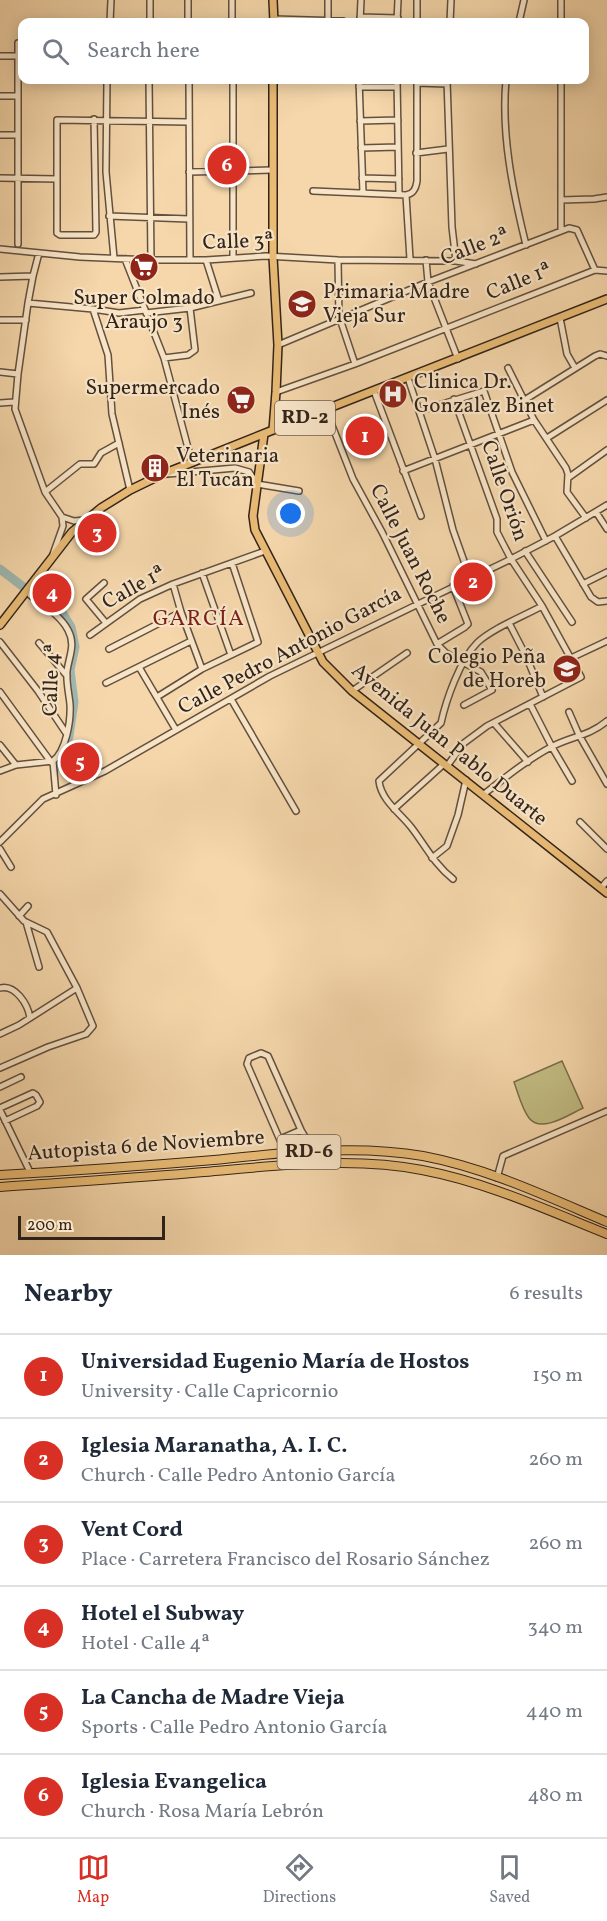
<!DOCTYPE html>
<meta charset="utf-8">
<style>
:root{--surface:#fff;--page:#f6f6f7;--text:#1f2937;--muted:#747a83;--line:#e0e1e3;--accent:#d93025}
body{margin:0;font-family:Vollkorn,serif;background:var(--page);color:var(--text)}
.scale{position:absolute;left:18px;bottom:15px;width:147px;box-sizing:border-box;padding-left:6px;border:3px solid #322319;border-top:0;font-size:16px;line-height:21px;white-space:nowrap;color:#322319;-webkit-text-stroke:4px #f8e5c8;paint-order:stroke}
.you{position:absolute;left:291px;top:514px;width:21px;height:21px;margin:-15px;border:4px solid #fff;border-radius:50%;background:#1a73e8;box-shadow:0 0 0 9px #1a73e833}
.badge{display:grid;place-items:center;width:39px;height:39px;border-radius:50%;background:var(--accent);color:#fff;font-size:20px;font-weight:700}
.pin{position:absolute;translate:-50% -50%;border:3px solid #fff;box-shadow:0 2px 6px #0006}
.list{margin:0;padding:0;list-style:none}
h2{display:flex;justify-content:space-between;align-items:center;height:78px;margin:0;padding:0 24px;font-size:26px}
h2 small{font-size:20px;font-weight:400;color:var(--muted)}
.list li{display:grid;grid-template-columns:39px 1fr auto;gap:18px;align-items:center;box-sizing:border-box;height:84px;padding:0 24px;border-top:2px solid var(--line)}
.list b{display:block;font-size:22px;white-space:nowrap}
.list p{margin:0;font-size:20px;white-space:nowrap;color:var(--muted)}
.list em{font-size:20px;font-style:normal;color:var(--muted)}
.icon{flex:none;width:33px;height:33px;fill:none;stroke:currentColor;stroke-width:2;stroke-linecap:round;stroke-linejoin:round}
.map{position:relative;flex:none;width:607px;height:1255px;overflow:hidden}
.search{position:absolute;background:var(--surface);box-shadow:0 3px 15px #0003;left:18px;right:18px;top:18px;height:66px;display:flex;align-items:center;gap:15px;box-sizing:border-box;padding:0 21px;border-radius:12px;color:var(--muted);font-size:22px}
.sheet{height:582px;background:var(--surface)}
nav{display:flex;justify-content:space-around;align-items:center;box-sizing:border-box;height:84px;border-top:2px solid var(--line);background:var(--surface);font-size:16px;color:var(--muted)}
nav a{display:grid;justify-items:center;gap:3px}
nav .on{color:var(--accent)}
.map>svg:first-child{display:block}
.garden{fill:#c2bd84;stroke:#7a704e;stroke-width:1.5}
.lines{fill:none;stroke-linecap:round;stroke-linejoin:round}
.river{stroke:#9eb8b0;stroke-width:9}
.minor-casing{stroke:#63503e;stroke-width:8}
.major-casing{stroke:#322319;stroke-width:10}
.highway-casing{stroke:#322319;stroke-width:10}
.minor{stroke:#f8e5c8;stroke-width:5}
.major{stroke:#eabc76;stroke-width:7}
.highway{stroke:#eabc76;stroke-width:8}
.labels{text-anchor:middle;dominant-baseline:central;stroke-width:4.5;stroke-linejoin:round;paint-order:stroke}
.shield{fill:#f8e5c8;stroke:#6d5d4e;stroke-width:1.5}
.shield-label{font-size:20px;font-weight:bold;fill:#322319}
.street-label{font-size:21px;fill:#322319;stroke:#f8e5c8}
.poi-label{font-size:21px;fill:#322319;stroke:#f8e5c8;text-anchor:start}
.neighbourhood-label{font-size:22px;letter-spacing:1.5px;fill:#7a1f14;stroke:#f8e5c8}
</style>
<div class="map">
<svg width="607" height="1255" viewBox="0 0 607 1255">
<rect width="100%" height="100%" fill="#f5d7ab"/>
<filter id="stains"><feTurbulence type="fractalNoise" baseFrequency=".00333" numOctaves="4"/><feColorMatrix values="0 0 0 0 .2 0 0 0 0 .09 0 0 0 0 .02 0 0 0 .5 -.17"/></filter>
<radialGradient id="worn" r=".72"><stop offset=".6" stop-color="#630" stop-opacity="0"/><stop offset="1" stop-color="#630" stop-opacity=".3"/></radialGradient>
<path class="garden" d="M562,1061L583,1108C570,1114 541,1134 529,1118C522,1109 518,1093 514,1082Z"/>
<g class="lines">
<path class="river" d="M0,569L30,592L63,614L71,627L75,647L70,670L74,702L69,736L59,767"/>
<g class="minor-casing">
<path id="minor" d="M150,0V22
M232,0V22
M328,0V20
M561,0V22
M360,17L398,18
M274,19L343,21
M110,22L111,0
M188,22V0
M360,22L361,0
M397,22L398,0
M417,22V0
M450,22L451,0
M519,22L524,0
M0,56H18
M107,80L106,172L114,258
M149,80L151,260
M189,80L190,260
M359,80L363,193
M397,80L399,194
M447,80L452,227L456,261
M506,80C501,135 513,192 526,245
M561,80V230
M417,83L447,84
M359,87H397
M0,96H18
M94,119L96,232L94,235H60L57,233V120L188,122
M360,121L398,120
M0,135H18
M361,148L398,147
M416,153L448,149
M189,172L272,170
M0,178L57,179
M362,178L399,179
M313,191L406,195C414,194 416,188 417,181V80
M406,195L410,259
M561,200L594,199L607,197
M109,216L189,219
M18,244V43
M0,249L80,257L151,260H206L266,256L338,260L456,261L476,264
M39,253L33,276L28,303L18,374L15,409L45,492L62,517L74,521L85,520
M233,258V80
M125,259L164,358L192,463
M206,260L219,301
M338,260L339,320
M426,260L428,282L458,359
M0,277L33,276
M28,303L93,309L119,313L145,310
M93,309L108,355L112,414L130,490
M146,313L190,308L251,293
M560,318L567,354L575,368
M340,319L355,364
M0,320H26
M278,345L428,282L569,228L577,230L595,270
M164,358L188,355L195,350L190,308
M508,368L534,420L566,468L568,474L567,492L586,518
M0,372L18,374
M408,378L435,459L453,530L470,578
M374,391L421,516
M276,392L355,364L595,270L607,271
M523,401L595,356L600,354L607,356
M0,403L14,402
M326,410L353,479L382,532L437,644L446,653L481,672L492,690L464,705
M420,411L484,391L512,472L546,541
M547,438L607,400
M403,471L534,420
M168,474L235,468L249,472L257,484L299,491
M568,478L607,450
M45,492L80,464H94L101,453L119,443
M596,512L607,529
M555,536L591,597L598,602L607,601
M525,551L572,622
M53,554L63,526L62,517
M202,573L231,655
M104,583L86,599L106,623
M173,584L181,612L202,669
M583,584L607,572
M509,623L526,656L543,697
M90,635L140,599L173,584L265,551
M0,642L38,691L66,733
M39,643L67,676
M437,644L465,627L468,624L453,586
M109,649L181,612
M571,658L607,641
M139,667L176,730
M106,683L191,641
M352,691L407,653
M0,692L51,762
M157,697L202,669L258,642L232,563
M231,699L296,811
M530,704L552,747L572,781
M569,712L579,735L607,784
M494,723L528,762
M0,745L16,765
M53,761L56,795
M447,766L464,743L487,726L581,677L542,606L511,559L497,532V519L454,399
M0,771L16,765L53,761C66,751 71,721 70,704C69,694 66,682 67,671C69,656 76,645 68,630C60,615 43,605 30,595
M484,794C506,777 528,759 553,746C573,736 589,736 607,721
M394,809L444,764
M580,822L607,849
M0,842L43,799L105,771L270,676L511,559L555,536L607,505
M0,849L11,867
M432,858L447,846L458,815L466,780
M453,879C434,864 425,845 411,827C400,813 381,800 379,781L441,723C446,700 460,660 477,643C491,629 524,616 542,606
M601,888L607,881
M0,894L24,921L47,932L77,988L93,1026L86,1034L48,1047L0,1068
M19,916L28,906
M26,922L39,967
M0,988C15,984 28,1004 30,1018
M0,1034L19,1025L77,988
M0,1087L21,1077
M0,1108L33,1093L36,1095L40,1102L37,1106L5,1121
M0,1110L31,1174
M280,1139L301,1130
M286,1154L247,1064L249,1058L261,1053L268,1056L301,1130L314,1152
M497,1178L503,1156L607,1111"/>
</g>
<g class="major-casing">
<path id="major" d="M273,0L274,22
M273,80V257L278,345L276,392L273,430
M264,434L253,516L255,530L323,662L352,691L607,893
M0,625L72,532L101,508L130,490L163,474L273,430L607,299"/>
</g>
<g class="highway-casing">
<path id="highway" d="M0,1175C71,1171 142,1166 214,1160C282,1153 354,1144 423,1156C487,1168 548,1197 607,1222
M0,1187C68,1182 136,1178 204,1172C274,1166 353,1156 422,1170C486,1182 547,1210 607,1234"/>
</g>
<use href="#minor" class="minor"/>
<use href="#major" class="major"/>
<use href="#highway" class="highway"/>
</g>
<defs>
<g id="supermarket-disc" transform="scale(1.5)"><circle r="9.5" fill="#8f2418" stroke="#f8e5c8"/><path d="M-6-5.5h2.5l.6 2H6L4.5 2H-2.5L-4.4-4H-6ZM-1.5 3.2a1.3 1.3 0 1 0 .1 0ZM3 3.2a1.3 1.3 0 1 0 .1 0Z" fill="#fff"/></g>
<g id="university-disc" transform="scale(1.5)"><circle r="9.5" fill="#8f2418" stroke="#f8e5c8"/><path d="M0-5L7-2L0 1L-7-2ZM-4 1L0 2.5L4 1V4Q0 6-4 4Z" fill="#fff"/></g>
<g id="hospital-disc" transform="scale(1.5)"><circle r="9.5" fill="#8f2418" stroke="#f8e5c8"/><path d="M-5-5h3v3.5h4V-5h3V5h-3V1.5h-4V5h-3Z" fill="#fff"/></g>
<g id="building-disc" transform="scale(1.5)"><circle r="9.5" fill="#8f2418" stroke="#f8e5c8"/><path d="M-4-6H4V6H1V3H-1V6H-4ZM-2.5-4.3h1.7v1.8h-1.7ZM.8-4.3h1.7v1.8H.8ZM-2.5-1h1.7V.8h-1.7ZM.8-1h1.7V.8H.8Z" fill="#fff"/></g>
<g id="school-disc" transform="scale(1.5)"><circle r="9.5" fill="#8f2418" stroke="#f8e5c8"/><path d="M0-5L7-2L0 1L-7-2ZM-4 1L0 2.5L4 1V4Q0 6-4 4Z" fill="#fff"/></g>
</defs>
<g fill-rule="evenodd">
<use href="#supermarket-disc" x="144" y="267"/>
<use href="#university-disc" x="302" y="304"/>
<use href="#hospital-disc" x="393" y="394"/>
<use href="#supermarket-disc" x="241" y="400"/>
<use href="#building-disc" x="155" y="468"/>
<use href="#school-disc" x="567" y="669"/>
</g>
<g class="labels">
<g class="shield">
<rect x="275" y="401" width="60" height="34" rx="4.5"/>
<rect x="277.5" y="1135" width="63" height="34" rx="4.5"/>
</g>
<g class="shield-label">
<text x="305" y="418">RD-2</text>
<text x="309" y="1152">RD-6</text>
</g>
<g class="street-label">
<text transform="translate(238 242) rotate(-2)">Calle 3ª</text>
<text transform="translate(475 247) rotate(-21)">Calle 2ª</text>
<text transform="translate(519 282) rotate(-22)">Calle 1ª</text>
<text transform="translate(504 491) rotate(71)">Calle Orión</text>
<text transform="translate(410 554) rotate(63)">Calle Juan Roche</text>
<text transform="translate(134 588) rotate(-29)">Calle 1ª</text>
<text transform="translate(290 651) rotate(-28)">Calle Pedro Antonio García</text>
<text transform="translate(52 680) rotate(-88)">Calle 4ª</text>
<text transform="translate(449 745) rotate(39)">Avenida Juan Pablo Duarte</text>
<text transform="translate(146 1146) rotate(-4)">Autopista 6 de Noviembre</text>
</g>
<g class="poi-label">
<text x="323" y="292">Primaria Madre<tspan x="323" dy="24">Vieja Sur</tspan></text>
<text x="144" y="298" text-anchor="middle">Super Colmado<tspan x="144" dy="24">Araujo 3</tspan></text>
<text x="414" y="382">Clinica Dr.<tspan x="414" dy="24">Gonzalez Binet</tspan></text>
<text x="220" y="388" text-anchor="end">Supermercado<tspan x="220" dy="24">Inés</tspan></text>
<text x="176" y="456">Veterinaria<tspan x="176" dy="24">El Tucán</tspan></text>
<text x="546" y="657" text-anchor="end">Colegio Peña<tspan x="546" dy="24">de Horeb</tspan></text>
</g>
<g class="neighbourhood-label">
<text x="199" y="619">GARCÍA</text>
</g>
</g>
<rect width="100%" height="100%" filter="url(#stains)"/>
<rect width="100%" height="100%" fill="url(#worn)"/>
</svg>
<div class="scale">200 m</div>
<div class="you"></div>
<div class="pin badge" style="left:365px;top:436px">1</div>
<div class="pin badge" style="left:473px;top:582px">2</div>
<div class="pin badge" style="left:97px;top:533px">3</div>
<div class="pin badge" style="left:52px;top:593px">4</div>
<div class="pin badge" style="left:80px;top:762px">5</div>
<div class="pin badge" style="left:227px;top:165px">6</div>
<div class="search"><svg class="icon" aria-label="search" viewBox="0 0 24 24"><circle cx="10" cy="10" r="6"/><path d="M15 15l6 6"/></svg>Search here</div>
</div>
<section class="sheet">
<h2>Nearby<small>6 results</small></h2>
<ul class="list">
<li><span class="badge">1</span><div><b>Universidad Eugenio María de Hostos</b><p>University · Calle Capricornio</p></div><em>150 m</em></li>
<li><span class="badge">2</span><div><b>Iglesia Maranatha, A. I. C.</b><p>Church · Calle Pedro Antonio García</p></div><em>260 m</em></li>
<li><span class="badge">3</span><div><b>Vent Cord</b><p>Place · Carretera Francisco del Rosario Sánchez</p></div><em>260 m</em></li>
<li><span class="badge">4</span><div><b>Hotel el Subway</b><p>Hotel · Calle 4ª</p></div><em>340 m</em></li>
<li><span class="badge">5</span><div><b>La Cancha de Madre Vieja</b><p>Sports · Calle Pedro Antonio García</p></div><em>440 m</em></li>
<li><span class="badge">6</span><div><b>Iglesia Evangelica</b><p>Church · Rosa María Lebrón</p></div><em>480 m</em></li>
</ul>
</section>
<nav>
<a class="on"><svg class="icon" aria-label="map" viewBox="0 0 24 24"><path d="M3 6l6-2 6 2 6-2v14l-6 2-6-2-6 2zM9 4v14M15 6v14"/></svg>Map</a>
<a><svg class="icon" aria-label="directions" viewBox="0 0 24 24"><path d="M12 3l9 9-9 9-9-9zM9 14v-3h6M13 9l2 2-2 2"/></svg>Directions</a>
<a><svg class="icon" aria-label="saved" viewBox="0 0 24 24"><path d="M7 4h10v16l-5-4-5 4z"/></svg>Saved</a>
</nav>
